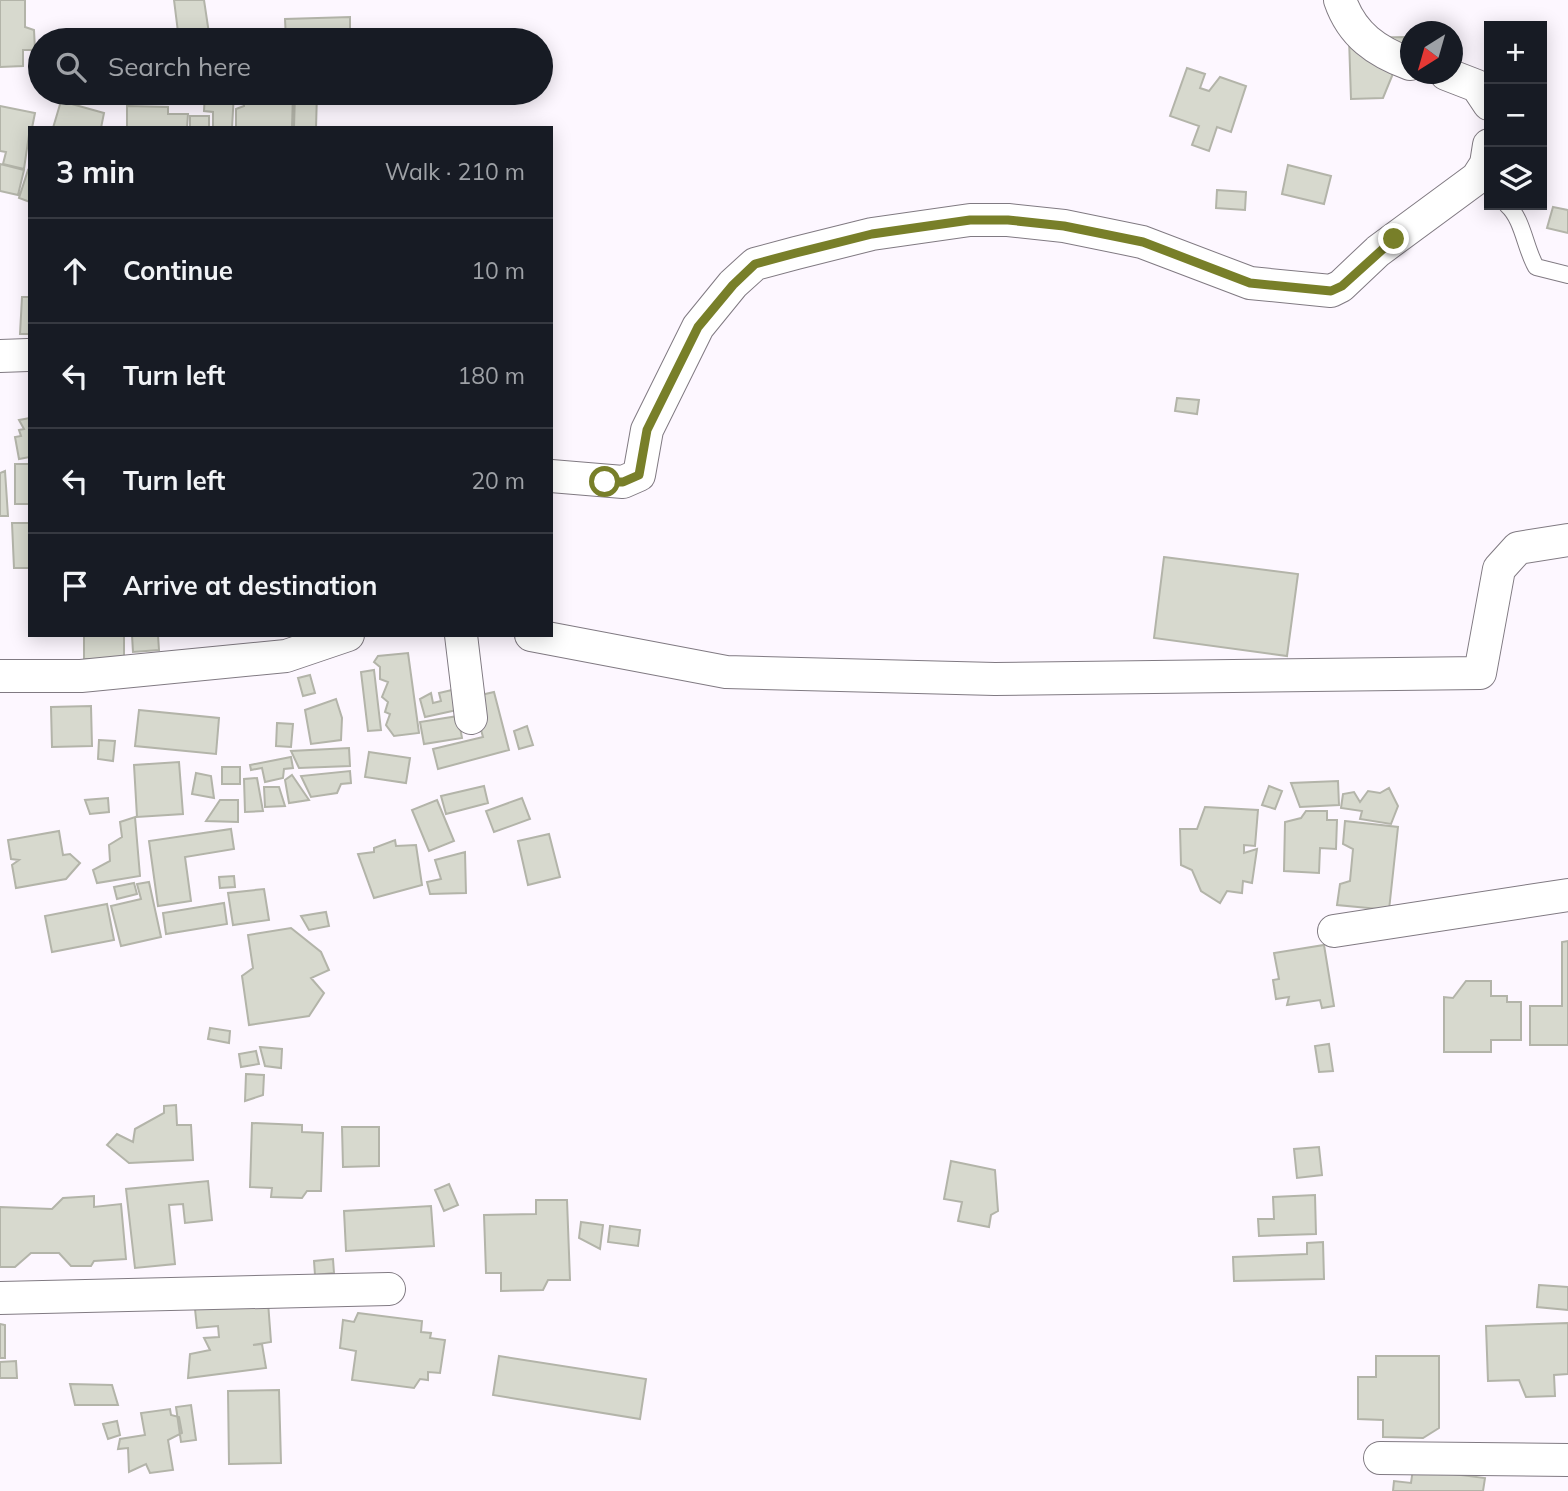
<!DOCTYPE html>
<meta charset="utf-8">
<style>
:root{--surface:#171b24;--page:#20242c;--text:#f1f3f6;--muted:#9ea1a6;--line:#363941}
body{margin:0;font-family:Mulish,sans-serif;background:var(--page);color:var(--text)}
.controls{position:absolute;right:21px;top:21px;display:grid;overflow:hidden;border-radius:0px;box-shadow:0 4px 18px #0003}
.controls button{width:63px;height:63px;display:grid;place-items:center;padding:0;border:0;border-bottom:2px solid var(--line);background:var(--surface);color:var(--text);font:35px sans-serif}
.compass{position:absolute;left:1400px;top:21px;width:63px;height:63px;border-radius:50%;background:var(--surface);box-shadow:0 4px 18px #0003;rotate:217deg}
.stop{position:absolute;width:21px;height:21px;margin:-16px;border:5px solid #787f29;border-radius:50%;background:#fff}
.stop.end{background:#787f29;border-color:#fff;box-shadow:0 2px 7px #0008}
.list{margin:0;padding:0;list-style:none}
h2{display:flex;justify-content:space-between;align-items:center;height:91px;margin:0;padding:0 28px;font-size:30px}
h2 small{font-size:23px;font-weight:400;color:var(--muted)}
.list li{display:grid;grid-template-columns:46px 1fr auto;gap:21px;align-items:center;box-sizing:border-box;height:105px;padding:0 28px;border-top:2px solid var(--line)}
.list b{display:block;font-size:26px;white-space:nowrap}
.list em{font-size:23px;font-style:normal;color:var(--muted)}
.icon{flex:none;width:38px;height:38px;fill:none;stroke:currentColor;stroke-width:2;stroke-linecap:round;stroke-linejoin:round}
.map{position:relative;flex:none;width:1568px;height:1491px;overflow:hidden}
.search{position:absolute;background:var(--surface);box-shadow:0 4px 18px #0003;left:28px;top:28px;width:525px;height:77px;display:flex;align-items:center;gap:18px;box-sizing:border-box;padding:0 24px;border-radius:38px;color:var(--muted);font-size:26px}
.panel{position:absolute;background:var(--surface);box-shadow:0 4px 18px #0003;left:28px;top:126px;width:525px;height:511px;border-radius:0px}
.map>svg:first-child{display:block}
.building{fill:#d7d9ce;stroke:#b3b4a9;stroke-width:2}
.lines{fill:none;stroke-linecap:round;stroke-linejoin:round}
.lane-casing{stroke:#807a82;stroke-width:18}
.street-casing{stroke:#807a82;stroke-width:34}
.lane{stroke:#fff;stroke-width:16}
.street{stroke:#fff;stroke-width:32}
.route{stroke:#787f29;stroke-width:9}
</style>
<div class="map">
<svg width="1568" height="1491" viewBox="0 0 1568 1491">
<rect width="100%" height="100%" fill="#fdf7ff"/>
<path class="building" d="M0,0H25V27L34,30L35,50H23V66L0,67Z
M174,0H204L210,40H179Z
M350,17V40H286L285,19Z
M1408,37L1383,98L1351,99L1349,38Z
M1187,68L1205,74L1200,88L1209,91L1220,77L1246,86L1231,132L1217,127L1209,151L1192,145L1199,126L1170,116Z
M205,93H234L232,128H213V112L204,111Z
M251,93H293L292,128H236V109L244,106V94L251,95Z
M295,93H317L316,128H294Z
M61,101L104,113L101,128H53Z
M0,106L35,113L32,128H30L24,169L3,164L6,152L0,151Z
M127,106L168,107V114H188L187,128H127Z
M190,116H209V128H190Z
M0,164L24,170L18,195L0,191Z
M1288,165L1331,176L1324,204L1282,194Z
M28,170L30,171V202L19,198Z
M1217,190L1246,192L1245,210L1216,208Z
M1553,207L1568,210V233L1547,228Z
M22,297H30V334H20Z
M1177,398L1199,400L1197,414L1175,411Z
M30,418V457L19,459L15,437L21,436L19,430L24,429L19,420Z
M15,464H30V504H15Z
M5,471L8,516H0V473Z
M12,523H30V568H14Z
M1164,557L1298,574L1287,656L1154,638Z
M84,635H124V659H84Z
M132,635H158L159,650L133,652Z
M408,653L419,733L394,736L386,725L390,714L385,712L388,702L382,697L388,682L380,679V667L374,662L378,656Z
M374,670L381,730L368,731L361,672Z
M310,675L315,693L303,696L298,678Z
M452,690L457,710L425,717L420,699L431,693L433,703L441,701L439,693Z
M494,692L509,750L438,769L433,749L483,737L472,697Z
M336,699L342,718L341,740L311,744L305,710Z
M91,706L92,746L52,747L51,707Z
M139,710L219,718L216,754L135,746Z
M458,716L462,738L424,744L420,722Z
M277,723L293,724L291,747L276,746Z
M527,726L533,745L519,749L514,731Z
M99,740L115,741L113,761L98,759Z
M349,748L350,766L299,768L291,751Z
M369,752L410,758L406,783L365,777Z
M291,757L293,768L284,769L283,778L265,782L262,768L251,770L250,765Z
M179,762L183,814L137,817L134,765Z
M222,767H240V784H222Z
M350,771L351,783L341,784L337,793L311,797L301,776Z
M196,773L211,776L214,798L192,794Z
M292,775L309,800L289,803L285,780Z
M257,778L263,811L245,812L244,779Z
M1338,781L1339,805L1300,807L1291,783Z
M484,786L488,803L446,814L441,796Z
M1269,786L1282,791L1275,809L1262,805Z
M264,787H279L285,806L265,807Z
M1389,788L1398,806L1391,824L1360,819L1362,811L1341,808L1343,794L1354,792L1360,802L1368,791L1380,793Z
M108,798L109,812L90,814L85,800Z
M522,798L530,819L494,832L486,811Z
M220,800H238V822L206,821Z
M437,800L454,841L429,851L412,810Z
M1205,807L1258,810L1255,846L1244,845V853L1257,849L1252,883L1243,881L1242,893L1227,891L1220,903L1201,891L1192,870L1181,865L1180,829H1197Z
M1306,811H1327V820H1337L1336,849L1320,848L1319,873L1284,871L1285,822L1301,818Z
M135,817L140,876L97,883L93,870L110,861L109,845L122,837L120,822Z
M1345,821L1398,827L1389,910L1337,905L1340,884L1350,881L1353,849L1343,844Z
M231,829L234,849L185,857L191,901L158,906L149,841Z
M59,831L63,855L70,854L80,863L66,879L16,888L12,865L19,860L11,859L8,840Z
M549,834L560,877L528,885L518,841Z
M395,840L396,846L416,845L422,885L374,898L358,854L374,852V848Z
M465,852L466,893L430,894L427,882L441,879L435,860Z
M234,876L235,887L220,888L219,877Z
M149,882L161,937L121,946L111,906L141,899L137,884Z
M134,883L137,894L117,899L114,887Z
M264,889L269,920L233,925L228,893Z
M224,903L227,924L166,934L163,913Z
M107,904L114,940L52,952L45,916Z
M326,912L329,926L309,930L301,916Z
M291,928L321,952L329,970L311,978L324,993L309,1016L249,1025L242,976L253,968L248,935Z
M1568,941V1045H1530V1006H1562V942Z
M1324,945L1334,1006L1322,1008L1320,1000L1287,1005L1289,997L1276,999L1273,980L1279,979L1274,953Z
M1466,981H1491V996H1507V1002H1521V1040H1491V1052H1444V997L1453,998Z
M210,1028L230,1031L229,1043L208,1039Z
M1329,1044L1333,1071L1319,1072L1315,1046Z
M260,1047L282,1049L281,1068L265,1066Z
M256,1051L259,1064L241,1067L239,1054Z
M246,1074L264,1075L263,1095L245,1101Z
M176,1105L177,1125H191L193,1160L129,1163L107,1145L117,1134L133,1142L135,1129L164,1113V1106Z
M252,1123L302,1125V1132L323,1133L321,1191H307L302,1198L271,1197L272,1188L250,1187Z
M342,1127H379V1166L343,1167Z
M1319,1147L1322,1175L1297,1178L1294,1149Z
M951,1161L995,1170L998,1211L991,1215L989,1227L958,1221L962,1202L944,1199Z
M208,1181L212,1220L185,1223L183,1204L169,1205L175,1264L135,1268L126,1189Z
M449,1184L458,1205L444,1211L435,1190Z
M1315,1195L1316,1234L1259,1236L1258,1219H1274L1273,1197Z
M94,1196V1207L121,1204L126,1259L94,1261L91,1266H71L59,1253H31L15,1267H0V1207L52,1209L63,1198Z
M536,1200H567L570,1280H548L543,1290L501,1291V1273H486L484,1215L536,1214Z
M431,1206L434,1246L346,1251L344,1211Z
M581,1222L603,1225L600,1249L579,1238Z
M610,1226L640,1230L638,1246L608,1242Z
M1323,1242L1324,1279L1234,1281L1233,1257L1307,1254V1243Z
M333,1259L334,1273L315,1275L314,1261Z
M1539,1285L1568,1287V1310L1537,1307Z
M268,1302L271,1342L253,1345L262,1344L266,1368L188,1378L190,1354L210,1350L204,1338L219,1337L218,1326L197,1328L195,1309Z
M358,1313L422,1321L421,1332L431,1333L430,1338L445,1340L440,1373L428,1372V1380L420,1379L414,1388L352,1380L356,1351L340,1348L343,1320L354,1322Z
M1568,1323V1374L1554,1375L1555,1396L1526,1397L1519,1380L1488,1381L1486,1326Z
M0,1324L5,1325V1358H0Z
M499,1356L646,1379L640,1419L493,1395Z
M1376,1356H1439V1428L1423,1438L1383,1437V1420L1358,1419V1377H1376Z
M16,1361L17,1378H0V1362Z
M70,1384L112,1385L118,1405H75Z
M279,1390L281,1463L229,1464L228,1391Z
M191,1405L196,1440L181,1442L176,1407Z
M170,1409L171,1415L179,1417L182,1433L168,1440L173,1470L150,1473L146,1464L129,1472L128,1448L118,1449L120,1439L145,1435L141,1413Z
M117,1421L120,1435L108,1439L103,1424Z
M1413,1469L1485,1478L1483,1491H1393L1394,1481L1411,1483Z"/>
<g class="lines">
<g class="lane-casing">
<path id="lane" d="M1507,205C1523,219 1525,248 1536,267L1568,275"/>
</g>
<g class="street-casing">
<path id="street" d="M1340,0C1352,35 1377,52 1410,64
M1446,74L1477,86L1489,104
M0,356L28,355
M551,476L623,482L639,475L647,430L698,327L733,284L755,264L796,253L872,234L970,220H1008L1064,226L1142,242L1250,283L1331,291L1341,286L1378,251L1477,178L1486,164L1489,145
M461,635L471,718
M531,635L726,672L995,679L1480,673L1499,569L1518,548L1568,540
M0,676H81L286,656L348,635
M1334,931L1568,895
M0,1298L389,1289
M1380,1458L1568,1460"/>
</g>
<use href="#lane" class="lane"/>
<use href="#street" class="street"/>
</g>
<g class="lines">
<path class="route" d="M605,482H623L639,475L647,430L698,327L733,285L755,264L796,253L872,234L970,220H1008L1064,226L1143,242L1250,283L1331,291L1342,286L1394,239"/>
</g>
</svg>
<div class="controls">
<button>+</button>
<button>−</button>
<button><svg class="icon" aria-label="layers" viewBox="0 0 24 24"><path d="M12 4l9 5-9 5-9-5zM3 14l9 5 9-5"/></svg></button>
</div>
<svg class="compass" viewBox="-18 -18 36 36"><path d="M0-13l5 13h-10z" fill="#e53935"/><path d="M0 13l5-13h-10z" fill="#9ea1a6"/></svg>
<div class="stop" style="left:605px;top:482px"></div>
<div class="stop end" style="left:1394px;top:239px"></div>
<div class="search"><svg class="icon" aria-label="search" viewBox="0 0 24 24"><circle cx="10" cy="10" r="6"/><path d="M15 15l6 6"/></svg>Search here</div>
<section class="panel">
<h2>3 min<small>Walk · 210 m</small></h2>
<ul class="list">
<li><svg class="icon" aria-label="ahead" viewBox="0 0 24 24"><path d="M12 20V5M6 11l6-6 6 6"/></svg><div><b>Continue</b></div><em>10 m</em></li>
<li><svg class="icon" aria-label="left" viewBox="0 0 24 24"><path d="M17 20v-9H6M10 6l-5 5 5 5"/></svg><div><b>Turn left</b></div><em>180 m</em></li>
<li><svg class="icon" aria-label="left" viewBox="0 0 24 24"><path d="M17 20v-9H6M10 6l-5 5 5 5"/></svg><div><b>Turn left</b></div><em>20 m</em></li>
<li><svg class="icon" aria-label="arrive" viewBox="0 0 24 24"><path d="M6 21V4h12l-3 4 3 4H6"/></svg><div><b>Arrive at destination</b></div></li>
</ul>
</section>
</div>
